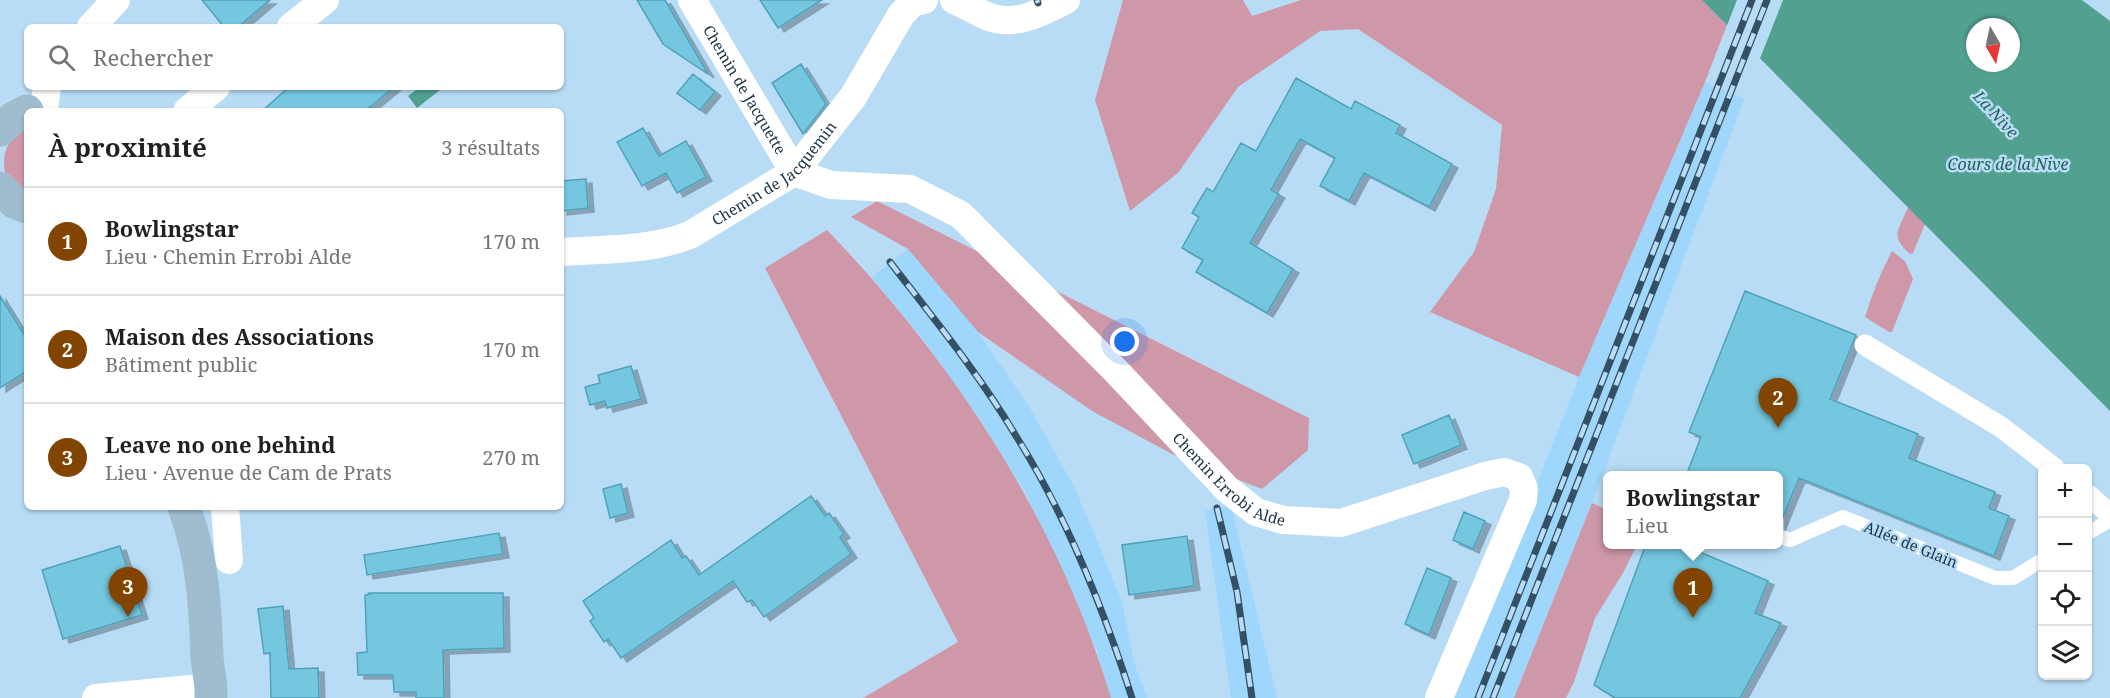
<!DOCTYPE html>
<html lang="fr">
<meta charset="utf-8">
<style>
:root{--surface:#fff;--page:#f6f6f6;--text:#202124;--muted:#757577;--line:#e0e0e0;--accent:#824501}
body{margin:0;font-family:"Noto Serif",serif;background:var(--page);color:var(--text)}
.controls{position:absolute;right:18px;bottom:18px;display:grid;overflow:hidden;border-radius:9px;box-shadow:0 2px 4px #0004}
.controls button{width:54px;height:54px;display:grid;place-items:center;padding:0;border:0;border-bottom:2px solid var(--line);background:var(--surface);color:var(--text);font:30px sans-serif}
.compass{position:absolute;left:1966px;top:18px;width:54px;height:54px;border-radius:50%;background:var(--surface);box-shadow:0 2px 4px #0004;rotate:171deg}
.you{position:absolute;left:1125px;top:342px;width:21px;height:21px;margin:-15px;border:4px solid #fff;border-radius:50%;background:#1a73e8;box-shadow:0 0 0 9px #1a73e833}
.badge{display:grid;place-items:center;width:39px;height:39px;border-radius:50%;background:var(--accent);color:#fff;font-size:20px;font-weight:700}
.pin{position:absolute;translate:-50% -50px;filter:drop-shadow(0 2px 3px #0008)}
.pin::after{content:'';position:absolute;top:32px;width:21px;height:18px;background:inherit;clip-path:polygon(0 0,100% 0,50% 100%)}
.popup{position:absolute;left:1603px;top:471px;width:180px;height:78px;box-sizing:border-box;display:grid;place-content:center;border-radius:9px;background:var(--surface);filter:drop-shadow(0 2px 4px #0005);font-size:20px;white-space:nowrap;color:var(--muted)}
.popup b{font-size:22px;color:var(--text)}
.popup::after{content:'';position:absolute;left:50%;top:100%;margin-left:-12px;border:12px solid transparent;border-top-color:var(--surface)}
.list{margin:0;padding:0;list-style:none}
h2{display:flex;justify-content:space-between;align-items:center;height:78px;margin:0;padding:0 24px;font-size:26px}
h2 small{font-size:20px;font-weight:400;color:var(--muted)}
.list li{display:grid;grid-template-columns:39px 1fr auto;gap:18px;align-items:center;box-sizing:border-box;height:108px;padding:0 24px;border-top:2px solid var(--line)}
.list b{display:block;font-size:22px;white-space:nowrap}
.list p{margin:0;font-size:20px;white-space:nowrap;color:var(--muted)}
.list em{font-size:20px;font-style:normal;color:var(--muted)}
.icon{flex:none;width:33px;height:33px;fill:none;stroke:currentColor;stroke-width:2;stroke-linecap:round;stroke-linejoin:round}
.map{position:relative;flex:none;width:2110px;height:698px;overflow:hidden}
.search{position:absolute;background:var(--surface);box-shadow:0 2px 4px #0004;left:24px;top:24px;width:540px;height:66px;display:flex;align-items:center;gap:15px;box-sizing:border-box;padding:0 21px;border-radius:9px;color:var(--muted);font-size:22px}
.panel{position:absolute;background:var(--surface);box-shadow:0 2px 4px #0004;left:24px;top:108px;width:540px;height:402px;border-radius:9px}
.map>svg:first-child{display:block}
.built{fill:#9ed6fc}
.green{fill:#cf98a9}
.water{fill:#51a090;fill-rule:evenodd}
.pier{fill:#b8dcf6}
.building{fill:#75c7df;stroke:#4fa2b9;stroke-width:1.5;filter:url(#shadow)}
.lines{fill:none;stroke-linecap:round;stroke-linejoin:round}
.service{stroke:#fff;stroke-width:14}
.pedestrian{stroke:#fff;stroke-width:21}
.minor{stroke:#fff;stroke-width:28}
.secondary{stroke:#a0bdcf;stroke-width:33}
.rail-casing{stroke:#355063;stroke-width:7}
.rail{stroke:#b8dcf6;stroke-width:4.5;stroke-dasharray:14;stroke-linecap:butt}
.labels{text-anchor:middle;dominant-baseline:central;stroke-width:5;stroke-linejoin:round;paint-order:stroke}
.street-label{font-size:15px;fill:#1a3445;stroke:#b8dcf6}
.water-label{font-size:16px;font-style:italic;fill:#226256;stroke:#b8dcf6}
</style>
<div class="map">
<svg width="2110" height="698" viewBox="0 0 2110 698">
<defs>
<filter id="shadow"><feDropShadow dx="6" dy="4" stdDeviation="0" flood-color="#0004"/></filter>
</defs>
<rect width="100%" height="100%" fill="#b8dcf6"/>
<path class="built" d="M1705,82L1744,99L1592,503L1514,698H1453L1579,377Z
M908,249L978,332L1028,405L1075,488L1121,599L1135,665L1147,698H1111L1097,651L1025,492L979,418L925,342L872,277Z
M1231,505L1277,698H1231L1205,511Z"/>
<path class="green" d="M1123,0H1243L1252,16L1301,0H1702L1727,25L1705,82L1579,377L1430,312L1474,252L1496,189L1502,125L1358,29L1320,31L1238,87L1178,173L1130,211L1095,100Z
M24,127L27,130V195C21,190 9,183 6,176C0,155 8,139 24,127Z
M877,201L1309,418L1308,450L1262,489L1172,454L1092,411L978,332L908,249L851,217Z
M1908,207L1925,224L1913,253L1910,254C1889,235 1899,231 1908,207Z
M827,230C955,363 1058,521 1111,698H863L958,642L765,268Z
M1892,251L1905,261L1913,279L1892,332H1889L1865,317C1872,294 1881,272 1892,251Z
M1592,503L1607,510L1608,544L1637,545L1623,573L1595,618L1574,682L1566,698H1514Z"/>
<path class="water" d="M1702,0H2082L2110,21V411ZM1975,27H2011V63H1975Z
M420,87H437L440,90L417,108L408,96Z"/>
<path class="pier" d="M1737,0H1783L1759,61L1726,28Z"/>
<path class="building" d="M202,0H270L238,27H224Z
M637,0H665L708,74L663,44Z
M760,0H822L778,28Z
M801,64L826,104L803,134L772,83Z
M693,74L715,92L700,110L677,93Z
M1296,78L1351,109L1355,101L1400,125L1396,133L1452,164L1429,207L1364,173L1349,201L1320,186L1335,158L1300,139L1271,190L1279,194L1250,243L1293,269L1267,313L1196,272L1203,260L1182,248L1199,217L1192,213L1207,188L1213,192L1241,143L1256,151Z
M289,87H394L365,111H262Z
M643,128L659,156L686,141L706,177L677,193L666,173L642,186L617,142Z
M586,179L588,208L561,211V181Z
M1745,291L1856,335L1830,399L1918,434L1909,458L1995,492L1989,508L2009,516L1994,556L1799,478L1779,527V476H1686L1701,437L1689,432Z
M0,296L27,339V371L0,388Z
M631,366L641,399L607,408L605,401L590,405L585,387L600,383L598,375Z
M1449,415L1461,445L1414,464L1402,435Z
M621,484L628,513L610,518L603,489Z
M811,496L825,516L829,513L844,534L840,537L851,554L764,617L752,600L747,602L733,581L621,658L608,639L604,642L590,621L594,618L583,601L671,540L682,558L686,556L699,575Z
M1464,512L1485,521L1473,549L1453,540Z
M499,533L503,554L367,575L364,555Z
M1187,536L1194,586L1129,595L1122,545Z
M1646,544H1681L1768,581L1755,613L1781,623L1740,698H1615L1594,685Z
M120,546L142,615L63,639L42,570Z
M1427,568L1451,578L1429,635L1405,624Z
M369,593H503L504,648L443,650L444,698H416V692H394L393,675H358L357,653L367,652L365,595L370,594Z
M283,606L289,669L318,668L319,698H271L270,653L264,654L258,609Z"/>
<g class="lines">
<path class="service" d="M2088,533L2110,520
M1778,536L1790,540L1843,517L1995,578H2013L2042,560"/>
<path class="pedestrian" d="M1865,345L2001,427L2054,468
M2088,495L2110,514"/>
<g class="minor">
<path id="s1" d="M692,0L794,172"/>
<path d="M954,0C966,5 977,12 989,17C1016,27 1042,12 1066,0"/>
<path d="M91,27L116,0"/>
<path d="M291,27L325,0"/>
<path d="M44,109L47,87"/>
<path d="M187,111L216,87"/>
<path id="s2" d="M794,172L831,185L910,189L961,215L1116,371L1227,489L1256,512L1283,520L1341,523L1485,476L1504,472L1519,477L1524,489L1523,500L1439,698"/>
<path id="s3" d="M561,252C604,249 649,251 690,235L794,172L853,97L901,15L912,3L924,0"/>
<path d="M225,507L229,560"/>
<path d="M96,698L212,687"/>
</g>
<path class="secondary" d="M0,130L13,118L27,111
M0,188L14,202L27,207
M184,507C203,559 205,603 207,657C208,671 212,684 211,698"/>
<g class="rail-casing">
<path id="rail" d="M1037,0L1038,3
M890,262C934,319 979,374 1016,436C1067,517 1103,607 1132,698
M1217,508L1237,592L1252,698
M1478,698L1752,0
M1493,698L1767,0"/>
</g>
<use href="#rail" class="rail"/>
</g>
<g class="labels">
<g class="street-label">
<text stroke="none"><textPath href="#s1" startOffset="104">Chemin de Jacquette</textPath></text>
<text stroke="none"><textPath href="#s3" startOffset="236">Chemin de Jacquemin</textPath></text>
<text stroke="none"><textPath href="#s2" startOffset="554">Chemin Errobi Alde</textPath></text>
<text transform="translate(1911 544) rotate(22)">Allée de Glain</text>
</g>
<g class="water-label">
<text transform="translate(1996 114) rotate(47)">La Nive</text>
<text x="2008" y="164">Cours de la Nive</text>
</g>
</g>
</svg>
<div class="controls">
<button>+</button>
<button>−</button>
<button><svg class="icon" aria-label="locate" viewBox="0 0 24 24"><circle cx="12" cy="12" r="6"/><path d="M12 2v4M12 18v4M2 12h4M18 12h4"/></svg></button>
<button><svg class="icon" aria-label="layers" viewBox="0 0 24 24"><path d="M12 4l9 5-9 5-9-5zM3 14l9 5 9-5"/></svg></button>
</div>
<svg class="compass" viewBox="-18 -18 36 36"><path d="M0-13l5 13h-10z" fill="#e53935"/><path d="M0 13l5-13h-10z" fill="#757577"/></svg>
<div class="you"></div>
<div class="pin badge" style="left:1693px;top:618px">1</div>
<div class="popup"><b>Bowlingstar</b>Lieu</div>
<div class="pin badge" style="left:1778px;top:428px">2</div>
<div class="pin badge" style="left:128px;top:617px">3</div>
<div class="search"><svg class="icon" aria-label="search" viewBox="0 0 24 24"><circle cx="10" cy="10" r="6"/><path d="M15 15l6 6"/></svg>Rechercher</div>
<section class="panel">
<h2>À proximité<small>3 résultats</small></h2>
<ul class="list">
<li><span class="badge">1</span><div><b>Bowlingstar</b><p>Lieu · Chemin Errobi Alde</p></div><em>170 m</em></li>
<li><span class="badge">2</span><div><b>Maison des Associations</b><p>Bâtiment public</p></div><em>170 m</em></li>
<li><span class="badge">3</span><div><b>Leave no one behind</b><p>Lieu · Avenue de Cam de Prats</p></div><em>270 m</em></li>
</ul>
</section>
</div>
